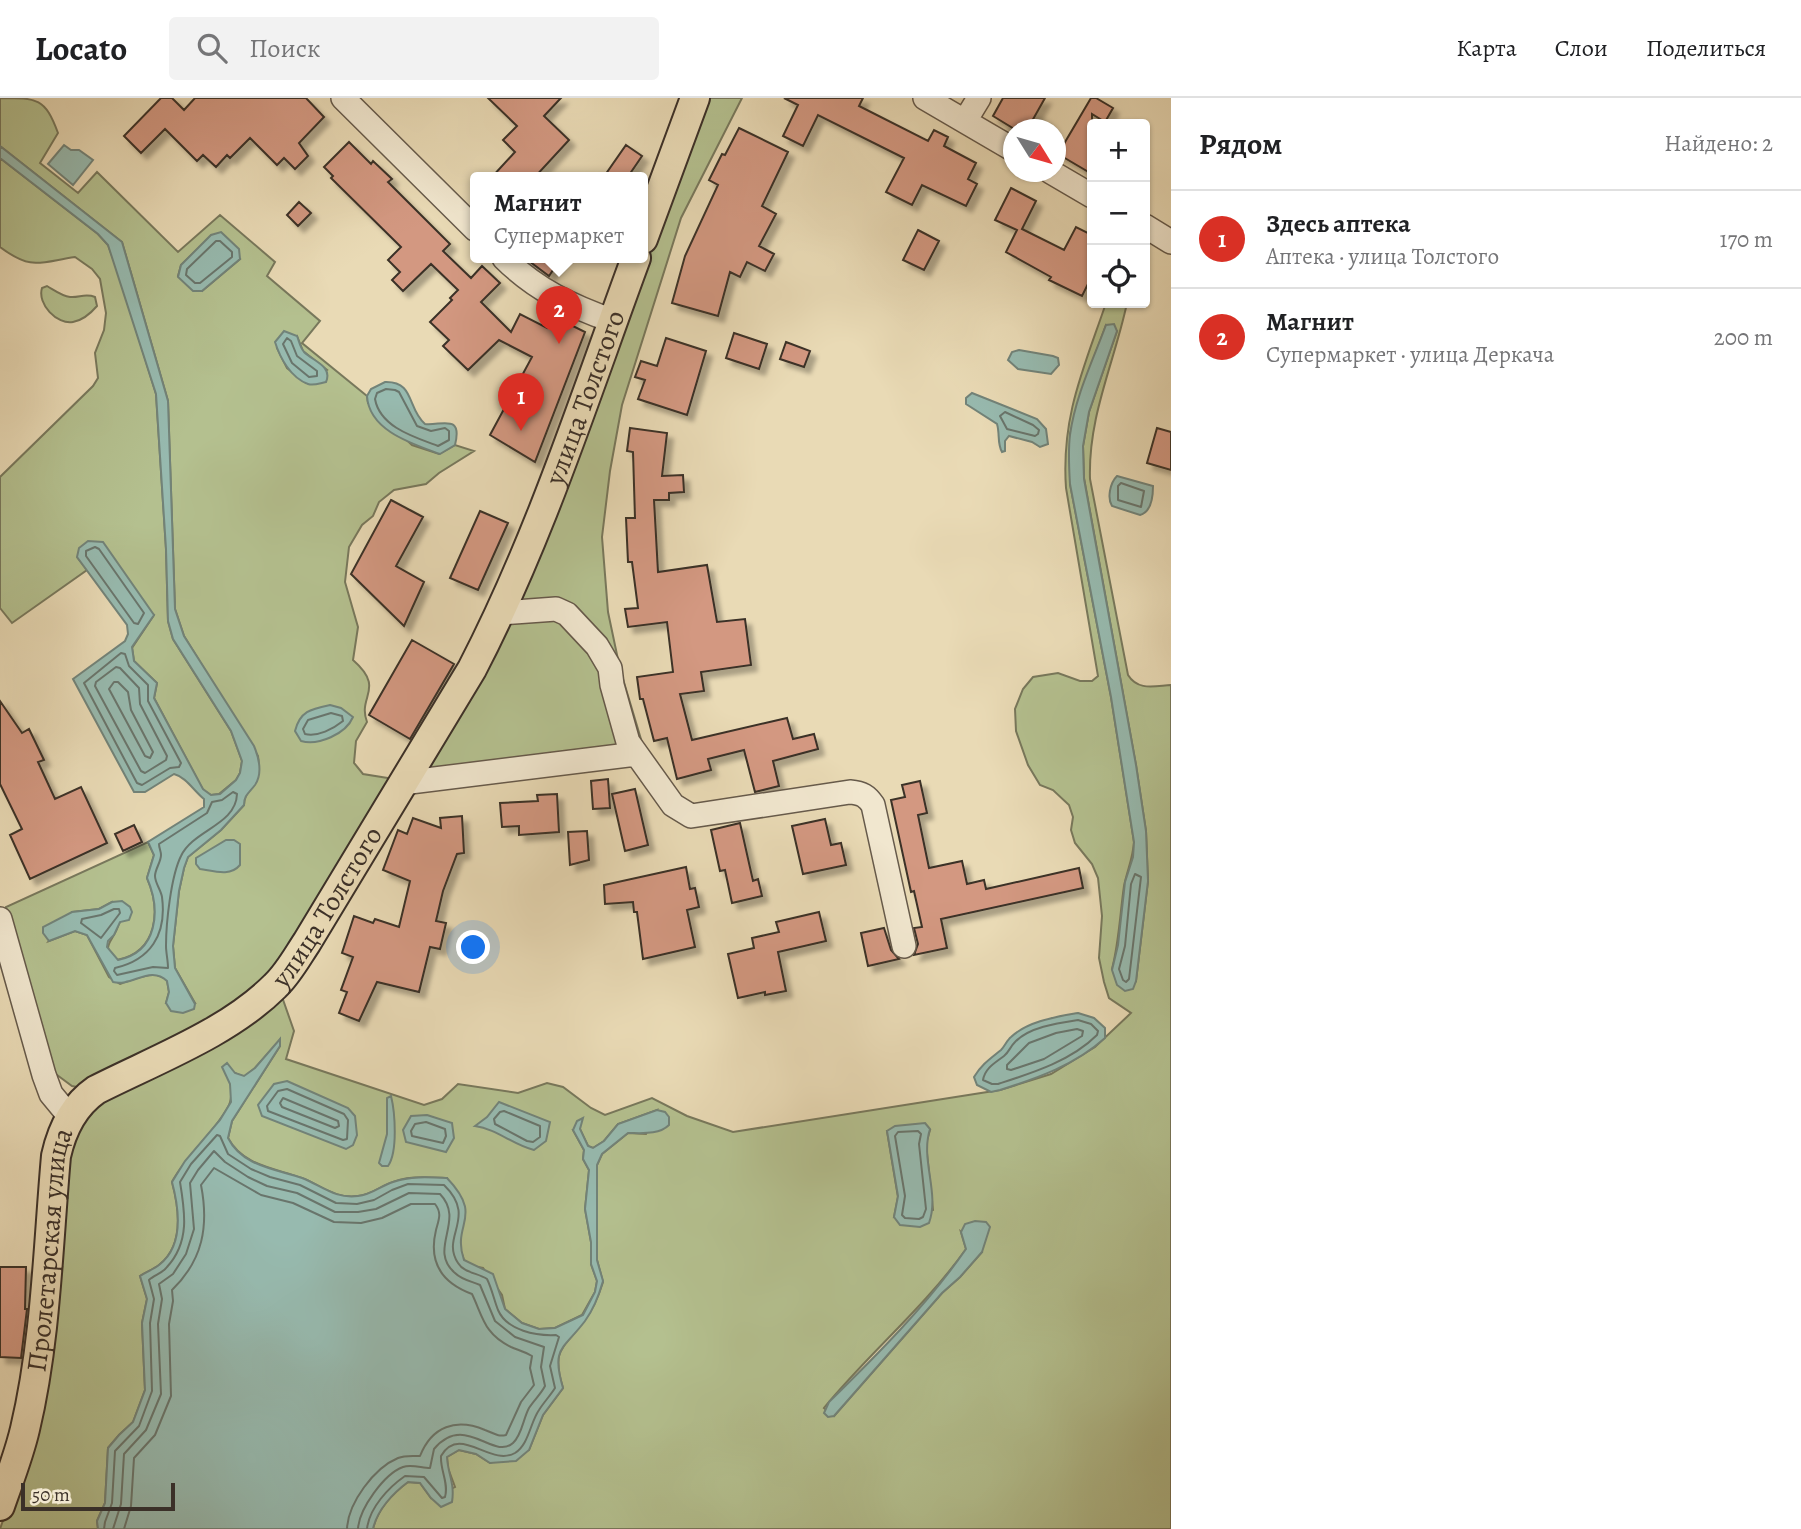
<!DOCTYPE html>
<html lang="ru">
<meta charset="utf-8">
<style>
:root{--surface:#fff;--page:#f2f2f2;--text:#202124;--muted:#757577;--line:#e0e0e0;--accent:#d93025}
body{margin:0;font-family:Alegreya,serif;background:var(--page);color:var(--text)}
.controls{position:absolute;right:21px;top:21px;display:grid;overflow:hidden;border-radius:7px;box-shadow:0 2px 5px #0004}
.controls button{width:63px;height:63px;display:grid;place-items:center;padding:0;border:0;border-bottom:2px solid var(--line);background:var(--surface);color:var(--text);font:35px sans-serif}
.compass{position:absolute;left:1003px;top:21px;width:63px;height:63px;border-radius:50%;background:var(--surface);box-shadow:0 2px 5px #0004;rotate:127deg}
.scale{position:absolute;left:21px;bottom:18px;width:154px;box-sizing:border-box;padding-left:7px;border:4px solid #3b3028;border-top:0;font-size:19px;line-height:24px;white-space:nowrap;color:#3b3028;-webkit-text-stroke:5px #f1e7cf;paint-order:stroke}
.you{position:absolute;left:474px;top:850px;width:24px;height:24px;margin:-18px;border:5px solid #fff;border-radius:50%;background:#1a73e8;box-shadow:0 0 0 10px #1a73e833}
.badge{display:grid;place-items:center;width:46px;height:46px;border-radius:50%;background:var(--accent);color:#fff;font-size:23px;font-weight:700}
.pin{position:absolute;translate:-50% -58px;filter:drop-shadow(0 2px 4px #0008)}
.pin::after{content:'';position:absolute;top:37px;width:24px;height:21px;background:inherit;clip-path:polygon(0 0,100% 0,50% 100%)}
.popup{position:absolute;left:470px;top:74px;width:178px;height:91px;box-sizing:border-box;display:grid;place-content:center;border-radius:7px;background:var(--surface);filter:drop-shadow(0 2px 5px #0005);font-size:23px;white-space:nowrap;color:var(--muted)}
.popup b{font-size:26px;color:var(--text)}
.popup::after{content:'';position:absolute;left:50%;top:100%;margin-left:-14px;border:14px solid transparent;border-top-color:var(--surface)}
.list{margin:0;padding:0;list-style:none}
h2{display:flex;justify-content:space-between;align-items:center;height:91px;margin:0;padding:0 28px;font-size:30px}
h2 small{font-size:23px;font-weight:400;color:var(--muted)}
.list li{display:grid;grid-template-columns:46px 1fr auto;gap:21px;align-items:center;box-sizing:border-box;height:98px;padding:0 28px;border-top:2px solid var(--line)}
.list b{display:block;font-size:26px;white-space:nowrap}
.list p{margin:0;font-size:23px;white-space:nowrap;color:var(--muted)}
.list em{font-size:23px;font-style:normal;color:var(--muted)}
.icon{flex:none;width:38px;height:38px;fill:none;stroke:currentColor;stroke-width:2;stroke-linecap:round;stroke-linejoin:round}
.map{position:relative;flex:none;width:1171px;height:1431px;overflow:hidden}
header{display:flex;align-items:center;gap:42px;box-sizing:border-box;height:98px;padding:0 35px;background:var(--surface);border-bottom:2px solid var(--line)}
header strong{font-size:33px}
nav{display:flex;gap:38px;margin-inline-start:auto;font-size:24px}
.search{width:490px;height:63px;background:var(--page);display:flex;align-items:center;gap:18px;box-sizing:border-box;padding:0 24px;border-radius:7px;color:var(--muted);font-size:26px}
main{display:flex}
aside{flex:1;background:var(--surface)}
.map>svg:first-child{display:block}
.green{fill:#b4c08f;stroke:#78785c;stroke-width:2;fill-rule:evenodd}
.water{fill:#97baaf;stroke:#728379;stroke-width:2}
.lines{fill:none;stroke-linecap:round;stroke-linejoin:round}
.shore{stroke:#69756c;stroke-width:2}
.building{fill:#d39881;stroke:#3b3028;stroke-width:2;filter:url(#shadow)}
.minor-casing{stroke:#665a4b;stroke-width:26}
.major-casing{stroke:#3b3028;stroke-width:32}
.minor{stroke:#f1e7cf;stroke-width:23}
.major{stroke:#e9dab5;stroke-width:28}
.labels{text-anchor:middle;dominant-baseline:central;stroke-width:6;stroke-linejoin:round;paint-order:stroke}
.street-label{font-size:28px;fill:#3b3028;stroke:#f1e7cf}
</style>
<header>
<strong>Locato</strong>
<div class="search"><svg class="icon" aria-label="search" viewBox="0 0 24 24"><circle cx="10" cy="10" r="6"/><path d="M15 15l6 6"/></svg>Поиск</div>
<nav><a>Карта</a><a>Слои</a><a>Поделиться</a></nav>
</header>
<main>
<div class="map">
<svg width="1171" height="1431" viewBox="0 0 1171 1431">
<defs>
<filter id="shadow"><feDropShadow dx="6" dy="6" stdDeviation="2" flood-color="#0004"/></filter>
</defs>
<rect width="100%" height="100%" fill="#e9dab5"/>
<filter id="stains"><feTurbulence type="fractalNoise" baseFrequency=".00286" numOctaves="4"/><feColorMatrix values="0 0 0 0 .2 0 0 0 0 .09 0 0 0 0 .02 0 0 0 .5 -.17"/></filter>
<radialGradient id="worn" r=".72"><stop offset=".6" stop-color="#630" stop-opacity="0"/><stop offset="1" stop-color="#630" stop-opacity=".3"/></radialGradient>
<path class="green" d="M0,0C38,0 45,0 58,35L40,65L78,95L97,74L178,154L220,117L275,164L267,178L320,223L302,245L367,298L368,305L412,347L439,356L455,347L474,353L439,375L426,386L394,392L379,404L373,418L362,427L349,449L345,484L358,529L353,562C386,591 357,598 367,624L356,643L354,665L363,676L394,681L296,844L240,906L82,990L72,988L53,974L6,809L148,744L154,757L147,780C161,812 158,854 117,862C103,849 108,848 115,835C117,832 118,827 120,824L112,804L99,811L72,814L49,843L75,833L87,837L109,879L120,886C136,881 154,871 167,882L169,894L166,905H195L175,870L173,848L179,793L184,770L188,759L221,732L244,707C244,689 262,688 258,658L184,538L175,511L168,303L122,144L0,48ZM211,138L240,161L202,193L178,178L181,167ZM297,238L303,253L327,272L306,285L287,270L277,250Z
M705,0H742L681,120L622,307L610,373L602,439L608,514L620,571L643,648L416,677L642,162Z
M0,60L98,136L108,147L119,177L156,296L166,451L168,523L173,541L231,633L242,663L240,675L236,682L219,696L211,697L203,692L154,600L157,585L134,563L132,550L154,517L77,459L87,472L12,525L0,510V379L93,288L98,280L95,255L104,232L106,215L100,181L92,171L75,159C40,164 32,173 0,149Z
M47,188C54,192 62,198 70,199C79,200 85,195 95,199L97,208C91,215 84,222 73,224C57,227 37,206 42,190Z
M1106,205H1127C1114,266 1088,318 1090,381L1128,577C1138,593 1154,588 1171,587V1431H373C377,1412 393,1395 408,1384L420,1385L431,1400L455,1389L448,1370L447,1359L459,1352L476,1356L490,1365L529,1352L543,1317L563,1290C551,1250 563,1252 584,1223C593,1212 599,1197 603,1184L597,1162V1067L602,1056L628,1035L646,1036L657,1012L618,1026L604,1043L593,1050L588,1048L580,1031L573,1032L584,1052L583,1061L589,1072L585,1111L591,1144V1166L597,1183L595,1194L582,1217L555,1230L539,1231L522,1225L505,1211L502,1197L483,1170L472,1168L464,1162L460,1150L461,1139L447,1080C427,1079 406,1077 388,1086C377,1091 370,1097 358,1098C335,1101 322,1088 302,1080C275,1070 243,1068 228,1040L232,1023L280,948V942L255,970L244,979L235,975C230,987 233,999 229,1007C215,1035 188,1054 172,1084C179,1110 184,1148 159,1167C154,1171 146,1174 140,1178L147,1201L142,1225L145,1292L133,1324L119,1337L108,1350L105,1405L97,1423L98,1431H0L22,1367L65,1053L78,1025L96,1008L281,896L294,933L286,961L424,1007L442,1001L458,986L518,995L547,985L563,989L591,1010L605,1017L652,1000L687,1018L733,1034L1000,992L1051,976L1095,949L1131,915L1109,900L1104,884L1099,860L1102,818L1098,780L1092,766L1075,745L1071,732L1073,719L1069,707L1053,692L1040,687L1028,667L1016,633L1015,611L1023,591L1033,579L1058,575L1080,583H1092L1098,578L1066,390C1061,318 1084,270 1106,205ZM1106,227L1117,233L1089,314L1083,348L1084,380L1136,667L1146,733L1148,783L1136,883L1112,871C1119,844 1120,816 1124,788C1127,773 1133,760 1134,744L1111,599L1070,386V336L1082,292ZM930,1032L926,1046L933,1112L894,1119L898,1099L887,1033ZM961,1134L982,1154L960,1179L942,1195L834,1318L824,1310C869,1255 925,1209 966,1151Z"/>
<path class="water" d="M64,47L71,52H79L93,62L73,87L48,66Z
M0,48L122,144L168,303L175,511L184,538L254,648C259,660 263,675 255,687C249,695 244,697 244,707L221,732L188,759L184,770L179,793L173,848L175,870L195,906L194,911L183,915L171,913L166,905L169,894L167,883C150,867 132,889 113,884L87,837L75,833L49,843L43,835V829L72,814L99,811L112,804L122,803L130,809L132,814L129,822L120,824L114,837L108,843L107,849L118,862C158,854 161,812 147,780L154,757L148,744L204,709V701C194,693 186,679 174,676L145,694H134L73,581L125,543L128,536L127,527L77,459L79,450L88,443L103,444L154,517L132,549L134,563L157,585L154,600L203,691L211,697L220,696L236,682L240,675L242,663L231,633L173,541L168,523L166,451L156,296L108,147L98,136L0,60Z
M221,134L239,151L240,161L202,193H193L178,179L181,167L211,137Z
M1114,226L1117,233L1089,314L1083,348L1084,381L1136,667L1146,733L1148,783L1136,883L1133,891L1125,893L1117,887L1112,872L1118,847L1125,784L1133,759L1134,744L1111,599L1070,386C1069,370 1068,353 1070,337C1075,299 1093,262 1106,227Z
M284,233L297,238C299,243 300,249 304,254C313,263 333,268 326,284C320,285 314,288 308,286C291,280 280,260 275,244Z
M1019,252L1053,258L1058,260L1059,267L1051,276L1018,271L1008,262L1012,254Z
M385,284C415,283 407,311 425,326C441,328 463,315 455,347L440,356C413,346 369,333 367,298L371,291Z
M972,295L1037,321L1046,331L1048,346L1040,349L1032,344L1009,338L1005,343V353L1002,354C997,345 1000,336 997,326L966,306V300Z
M1117,378L1153,388C1153,399 1151,414 1140,417L1112,408C1107,400 1110,385 1117,378Z
M330,607L341,610L353,619C346,636 318,648 301,643L295,633C300,613 311,611 330,607Z
M226,742H234L240,746V767C230,779 214,773 200,771L196,766V760Z
M1078,915L1094,920L1105,930V940C1075,967 1038,980 1000,992L991,994L977,987L974,979C982,966 990,961 1001,952C1005,948 1007,942 1011,939C1028,923 1056,919 1078,915Z
M280,941V948L232,1023L228,1040C242,1068 275,1071 302,1080C322,1088 335,1101 358,1098C372,1097 380,1088 393,1084C410,1078 428,1079 447,1080C485,1120 451,1125 464,1162L493,1176L505,1211L522,1225L539,1231L555,1230L583,1217L595,1194L597,1183L591,1166V1144L585,1111L589,1072L583,1061L584,1052L573,1032L577,1023L583,1020L580,1031L588,1048L593,1050L604,1043L618,1026L657,1012L665,1014L669,1019V1027C659,1037 642,1035 628,1035L602,1056L597,1067V1162L603,1183C599,1197 593,1212 585,1223C563,1252 551,1249 563,1290L543,1317L529,1352L516,1363L490,1365L476,1356L459,1352L447,1359C448,1377 455,1385 452,1404L441,1409L431,1400L420,1385L408,1384C393,1395 377,1412 373,1431H98L97,1423L105,1405L108,1350L119,1337L133,1324L145,1292L142,1225L147,1201L140,1178C146,1174 154,1171 159,1167C184,1148 179,1110 172,1084L185,1063L220,1022L231,1004L230,986L222,969L227,965L235,975L244,978L255,970Z
M287,983L348,1010L355,1018L357,1037L353,1047L346,1051L262,1018L258,1007L274,986Z
M391,998C395,1014 398,1054 388,1068H382L379,1065L387,1036V1000Z
M499,1004L550,1024L546,1043L534,1052C513,1047 497,1031 475,1028L487,1019Z
M427,1017L452,1025L454,1040L446,1054L406,1044L403,1032L411,1018Z
M925,1025L930,1031C920,1062 940,1095 929,1125L920,1129L900,1127L894,1119L898,1098L887,1033L895,1028Z
M975,1123L986,1124L990,1129L982,1154L960,1179L942,1195L834,1318L828,1319L824,1315L829,1304C877,1257 928,1206 966,1151L961,1134L965,1126Z"/>
<g class="lines">
<path class="shore" d="M216,143H220L232,154V159L200,185H195L186,177L187,171Z
M287,240L291,243L297,258L317,273V278L309,279L292,265L283,246Z
M386,291L395,292L399,294L417,328L431,333L445,330L449,333V342L438,348C414,339 380,329 375,301L377,295Z
M1005,314L1033,327L1039,332L1038,336L1035,338L1007,331L1000,318Z
M1121,385L1144,393L1141,409L1118,402V388Z
M95,449L99,451L144,515L138,526L134,525L86,458V453Z
M121,555L125,556L129,568L148,587V603L181,665L179,669L170,670L142,687L137,685L84,585Z
M116,569L120,570L139,590L140,606L167,658L166,662L145,675L141,673L95,588L96,584Z
M114,584H118L128,594L131,612L153,654L150,660L145,658L109,591Z
M331,615L342,618L343,623C333,631 318,639 305,636L303,631L308,622Z
M233,694L237,696C236,727 193,732 181,758C171,778 166,825 166,848C166,855 168,862 168,870L153,869L117,877L114,873L115,870C150,862 167,837 162,799C161,792 155,785 155,778C155,771 161,764 161,757C161,753 159,750 159,746L207,715L212,704L222,702Z
M1135,776L1141,779L1129,881L1126,884L1123,882L1119,871L1125,848L1131,786Z
M114,811H119L120,815L101,840L81,825L82,821L101,817Z
M1078,922L1091,926L1098,933L1097,937C1071,963 1032,975 998,986H992L983,982C985,970 995,965 1004,958C1009,954 1010,949 1015,944C1029,929 1058,925 1078,922Z
M1077,931L1083,933L1082,938L1044,961L1011,972L1007,971V967L1029,945L1056,935Z
M287,991L344,1016L348,1022L347,1041L343,1042L268,1013L267,1008L278,993Z
M283,1000L338,1023L339,1028L335,1030L282,1009L280,1005Z
M504,1013L540,1028V1039L533,1044L527,1043L495,1026L494,1021L500,1014Z
M426,1024L445,1031L446,1038L443,1045L412,1038L411,1033L415,1026Z
M918,1033L921,1036L919,1046L926,1111L923,1119L919,1121L905,1120L902,1117L905,1098L895,1038L898,1034Z
M104,1431L105,1424L112,1405L115,1353L139,1328L152,1293L150,1225L154,1201L149,1182C154,1177 163,1175 167,1169C190,1144 185,1114 180,1084L191,1066L217,1037L220,1038L228,1056L251,1071L270,1079L300,1087L336,1105L357,1106L374,1102L392,1092L408,1086L444,1087C478,1120 440,1138 458,1165C464,1175 478,1175 487,1181C492,1191 494,1202 498,1212C507,1233 537,1238 556,1237L559,1239L550,1268L555,1290C550,1298 544,1304 539,1312C530,1325 529,1346 515,1355C490,1369 460,1326 441,1358C440,1372 449,1385 445,1399L442,1400L424,1379L405,1378C389,1389 369,1410 367,1431
M113,1431L121,1406L124,1356L146,1332L161,1296L158,1226L162,1201L159,1186L173,1176L186,1156L194,1131L190,1085L198,1072L214,1053L225,1064L248,1079L267,1088L297,1095L335,1114H358L376,1111L409,1095L440,1096C466,1123 427,1151 455,1175C462,1182 471,1183 480,1187L495,1223L515,1239L544,1249L541,1269L545,1288C541,1296 534,1302 529,1310C523,1321 522,1337 513,1345C493,1363 465,1314 434,1351L430,1370C422,1370 411,1366 403,1369C384,1376 359,1411 358,1431
M124,1431L131,1408L134,1360L155,1337L171,1298L169,1226L173,1203L172,1192C203,1162 209,1128 201,1087L214,1070L261,1097L293,1105L334,1124L361,1125L382,1120L411,1106H435C442,1115 439,1121 436,1132C428,1165 442,1185 472,1196C483,1219 484,1236 511,1249C518,1252 525,1254 532,1258L530,1270L534,1287L521,1304L506,1337C497,1339 494,1335 485,1332C456,1320 432,1328 420,1358C413,1358 405,1357 398,1360C374,1370 348,1405 347,1431"/>
</g>
<path class="building" d="M161,0H172L184,12L195,0H306L324,19L299,45L308,58L295,71L284,60L277,67L250,40L230,60L227,57L216,69L203,57L197,63L165,31L141,55L124,38Z
M488,0H561L544,18L569,42L534,80H491L515,54L503,42L517,28Z
M784,0H863L859,8L928,43L934,32L948,39L944,48L976,65L968,81L977,86L966,108L922,87L912,107L886,94L904,60L818,17L803,48L783,38L798,7Z
M1003,0H1045L1027,32H1016L993,18Z
M1091,0H1096L1113,10L1105,24L1092,16V76L1058,56Z
M739,30L788,54L762,108L776,116L759,148L774,156L765,173L747,164L740,179L730,174L718,218L672,205L685,158L718,87L709,82L722,56L725,57Z
M349,44L371,66L373,63L392,81L388,84L450,146L443,153L471,180L482,168L500,185L481,204L511,234L520,216L547,230L553,218L585,234L535,364L490,337L532,259L499,242L468,272L443,248L449,242L430,224L452,202L450,200L458,192L431,166L403,193L392,182L400,174L388,162L401,149L331,80L333,78L324,69Z
M626,47L642,58L627,80H603Z
M1011,90L1036,103L1022,131L1064,152L1076,129L1092,137V178L1082,198L1049,182L1051,179L1006,154L1017,132L995,122Z
M299,104L311,115L298,128L287,117Z
M918,132L939,143L924,172L903,162Z
M525,160H561L549,178Z
M734,235L767,246L759,271L726,260Z
M666,240L706,253L687,317L638,301L645,282L635,279L641,263L657,268Z
M786,244L810,253L804,269L780,261Z
M630,330L667,335L662,378L683,377L684,394L669,395V402H654L658,474L707,467L717,524L745,521L751,567L701,574L704,593L680,596L692,642L787,620L793,641L814,636L818,651L773,663L779,688L755,694L744,652L708,661L711,672L677,681L667,640L654,643L643,601H640L637,579L673,574L667,524L628,529L625,511L638,510L632,464H628L626,420H635L633,354L627,353Z
M1157,330L1171,334V372L1147,365Z
M391,402L423,419L396,468L424,484L404,528L351,476Z
M480,413L508,425L478,492L450,480Z
M412,542L454,566L410,641L369,617Z
M0,603L22,635L29,631L44,662L38,664L55,701L81,689L107,745L30,781L10,737L22,731L0,686Z
M608,681L610,710L593,711L591,683Z
M920,683L927,715L918,717L929,770L962,763L967,786L984,782L986,791L1079,770L1083,790L941,821L947,850L914,857L918,846L914,830L922,829L914,793L911,794L891,702L905,699L902,687Z
M635,691L648,747L625,753L612,696Z
M557,696L559,734L519,737V728L502,729L500,705L538,703L537,697Z
M462,718L464,755L457,756L443,793L436,823L446,825L440,851L430,849L419,894L377,884L359,923L339,915L347,894L341,892L353,859L342,855L354,818L373,825L375,821L399,829L410,783L383,772L398,732L407,736L413,720L441,730L440,720Z
M825,721L831,747L841,745L846,767L803,776L792,728Z
M740,725L753,783L758,781L762,798L732,805L725,772L720,773L711,732Z
M134,727L142,744L123,753L115,736Z
M587,733L589,762L570,767L568,734Z
M686,769L690,791L695,790L699,809L687,812L695,849L643,861L637,814H634L633,804L605,806L604,787Z
M819,814L826,843L778,854L786,893L765,897V894L738,900L728,856L754,850L752,840L779,834L776,824Z
M884,830L891,852L899,861L868,868L861,835Z
M0,1169H26L25,1211H27L21,1260L0,1259Z"/>
<g class="lines">
<g class="minor-casing">
<path id="minor" d="M343,0L475,131
M925,0L1014,52
M965,23L979,0
M1051,74L1092,98
M1145,128L1171,144
M504,160C536,192 571,208 613,223
M500,515L556,511L567,516L597,548L610,570L612,587L628,644L673,707L691,718L850,694C862,695 867,698 873,707L904,848
M402,685L636,656
M0,821L44,977L51,996L70,1019"/>
</g>
<g class="major-casing">
<g id="major">
<path d="M643,141L695,0"/>
<path id="s1" d="M0,1408C9,1382 19,1357 25,1331C46,1243 48,1148 56,1058C62,1031 73,1008 96,992C155,962 228,935 275,888C288,876 297,859 307,844L472,571C540,440 585,298 636,160"/>
</g>
</g>
<use href="#minor" class="minor"/>
<use href="#major" class="major"/>
</g>
<g class="labels">
<g class="street-label">
<text stroke="none"><textPath href="#s1" startOffset="1311">улица Толстого</textPath></text>
<text stroke="none"><textPath href="#s1" startOffset="738">улица Толстого</textPath></text>
<text stroke="none"><textPath href="#s1" startOffset="262">Пролетарская улица</textPath></text>
</g>
</g>
<rect width="100%" height="100%" filter="url(#stains)"/>
<rect width="100%" height="100%" fill="url(#worn)"/>
</svg>
<div class="controls">
<button>+</button>
<button>−</button>
<button><svg class="icon" aria-label="locate" viewBox="0 0 24 24"><circle cx="12" cy="12" r="6"/><path d="M12 2v4M12 18v4M2 12h4M18 12h4"/></svg></button>
</div>
<svg class="compass" viewBox="-18 -18 36 36"><path d="M0-13l5 13h-10z" fill="#e53935"/><path d="M0 13l5-13h-10z" fill="#757577"/></svg>
<div class="scale">50 m</div>
<div class="you"></div>
<div class="pin badge" style="left:521px;top:333px">1</div>
<div class="pin badge" style="left:559px;top:246px">2</div>
<div class="popup"><b>Магнит</b>Супермаркет</div>
</div>
<aside>
<h2>Рядом<small>Найдено: 2</small></h2>
<ul class="list">
<li><span class="badge">1</span><div><b>Здесь аптека</b><p>Аптека · улица Толстого</p></div><em>170 m</em></li>
<li><span class="badge">2</span><div><b>Магнит</b><p>Супермаркет · улица Деркача</p></div><em>200 m</em></li>
</ul>
</aside>
</main>
